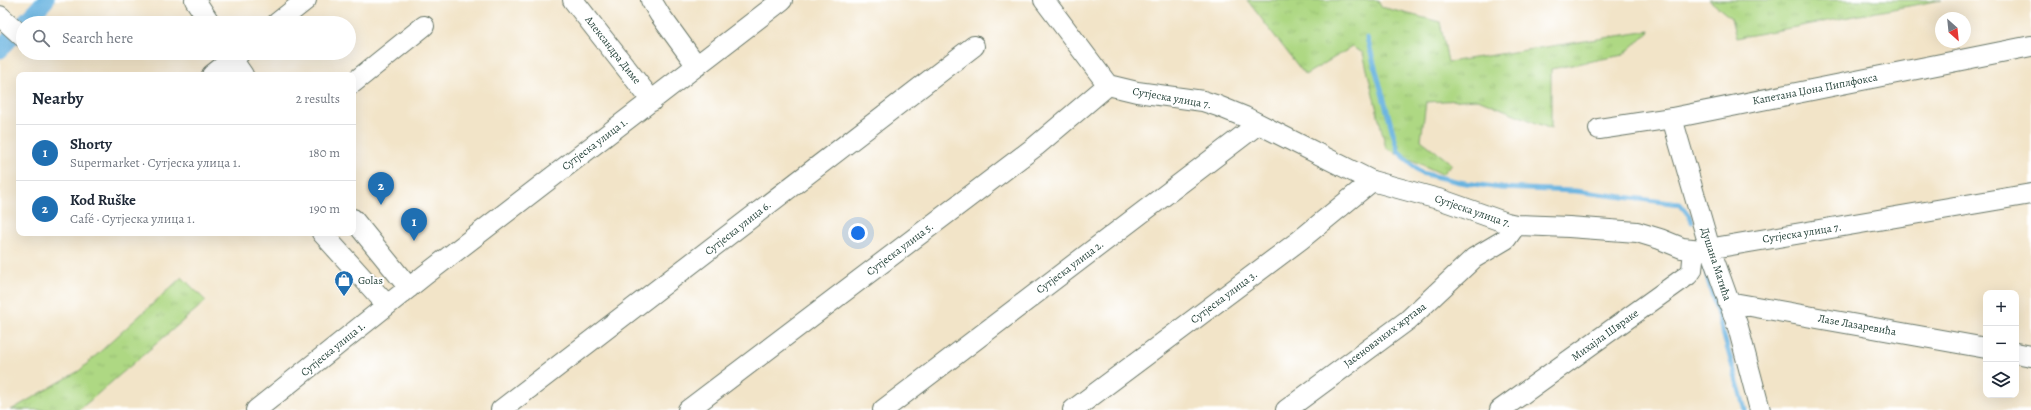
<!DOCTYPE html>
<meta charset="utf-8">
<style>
:root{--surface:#fff;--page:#f6f6f7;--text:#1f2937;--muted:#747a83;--line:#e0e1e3;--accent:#1f6fb2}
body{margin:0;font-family:Alegreya,serif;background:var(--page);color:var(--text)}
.controls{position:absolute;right:12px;bottom:12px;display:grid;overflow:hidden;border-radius:8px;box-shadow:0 4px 16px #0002}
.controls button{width:36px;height:36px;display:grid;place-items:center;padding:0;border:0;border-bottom:1px solid var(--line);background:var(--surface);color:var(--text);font:20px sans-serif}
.compass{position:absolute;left:1935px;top:12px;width:36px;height:36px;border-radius:50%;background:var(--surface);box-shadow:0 4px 16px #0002;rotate:153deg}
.you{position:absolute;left:858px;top:233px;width:14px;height:14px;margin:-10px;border:3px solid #fff;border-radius:50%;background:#1a73e8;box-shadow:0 0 0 6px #1a73e833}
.badge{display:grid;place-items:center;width:26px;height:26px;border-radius:50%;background:var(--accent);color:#fff;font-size:13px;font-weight:700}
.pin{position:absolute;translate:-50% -33px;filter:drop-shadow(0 1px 2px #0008)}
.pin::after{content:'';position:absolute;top:21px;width:14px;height:12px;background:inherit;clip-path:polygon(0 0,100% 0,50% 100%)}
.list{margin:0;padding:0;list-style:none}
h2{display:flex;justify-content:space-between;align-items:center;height:52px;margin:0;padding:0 16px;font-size:17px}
h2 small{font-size:13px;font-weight:400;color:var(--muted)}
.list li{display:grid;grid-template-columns:26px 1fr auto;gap:12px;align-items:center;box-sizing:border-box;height:56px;padding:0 16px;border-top:1px solid var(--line)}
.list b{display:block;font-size:15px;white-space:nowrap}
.list p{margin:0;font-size:13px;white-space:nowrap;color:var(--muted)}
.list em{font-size:13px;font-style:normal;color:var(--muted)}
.icon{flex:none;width:22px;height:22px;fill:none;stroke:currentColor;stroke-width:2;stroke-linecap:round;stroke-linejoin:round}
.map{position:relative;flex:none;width:2031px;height:410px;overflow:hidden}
.search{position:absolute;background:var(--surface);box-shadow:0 4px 16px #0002;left:16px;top:16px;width:340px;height:44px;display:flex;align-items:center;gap:10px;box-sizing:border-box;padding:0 14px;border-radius:22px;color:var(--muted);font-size:15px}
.panel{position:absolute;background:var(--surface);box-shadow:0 4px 16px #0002;left:16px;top:72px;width:340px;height:164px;border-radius:8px}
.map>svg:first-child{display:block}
.grass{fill:url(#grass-tufts);stroke:#668a5c}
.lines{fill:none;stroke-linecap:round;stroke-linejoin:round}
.stream{stroke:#67b3e0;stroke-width:5}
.canal{stroke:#67b3e0;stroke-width:17}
.minor-casing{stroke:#697768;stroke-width:22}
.minor{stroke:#fff;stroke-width:20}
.labels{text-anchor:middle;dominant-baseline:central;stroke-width:4;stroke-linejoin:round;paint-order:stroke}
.street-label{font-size:11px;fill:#1f3d34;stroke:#fff}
.poi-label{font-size:11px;fill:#1f3d34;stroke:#fff;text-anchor:start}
</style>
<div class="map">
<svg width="2031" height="410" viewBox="0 0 2031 410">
<defs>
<pattern id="grass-tufts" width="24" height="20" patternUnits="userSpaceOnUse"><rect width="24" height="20" fill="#aed883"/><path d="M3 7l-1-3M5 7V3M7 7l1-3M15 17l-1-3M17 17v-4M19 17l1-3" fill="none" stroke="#95ba72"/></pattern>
</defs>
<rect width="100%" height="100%" fill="#fff"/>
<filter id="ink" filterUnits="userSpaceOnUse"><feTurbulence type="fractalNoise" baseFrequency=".025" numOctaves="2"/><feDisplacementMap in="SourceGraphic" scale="8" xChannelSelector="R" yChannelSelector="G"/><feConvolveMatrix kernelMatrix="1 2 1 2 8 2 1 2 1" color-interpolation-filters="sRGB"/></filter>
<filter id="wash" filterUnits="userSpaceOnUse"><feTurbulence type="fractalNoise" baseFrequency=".012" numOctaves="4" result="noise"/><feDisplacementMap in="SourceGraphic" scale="16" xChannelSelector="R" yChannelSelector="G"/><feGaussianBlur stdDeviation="0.9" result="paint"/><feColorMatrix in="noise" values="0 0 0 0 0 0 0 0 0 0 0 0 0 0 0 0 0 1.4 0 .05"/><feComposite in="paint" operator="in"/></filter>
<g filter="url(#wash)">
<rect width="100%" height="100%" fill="#f2e4c8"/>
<path class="grass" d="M1247,0H1378L1381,7L1440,22L1448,62L1650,31L1623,55L1551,69V129L1478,99L1426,102L1421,140L1452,164L1442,174L1386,148L1363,53L1352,47L1305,75Z
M1709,0H1941L1736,38L1731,18Z
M182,277L206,301L79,410H11L79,371Z"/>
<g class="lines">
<path class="stream" d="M1367,38L1398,151L1421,173L1459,182L1501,188L1575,191L1680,204L1691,218L1692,222
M1701,255L1745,410"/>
<path class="canal" d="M24,23L46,0
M0,50L23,24"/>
</g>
</g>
<g filter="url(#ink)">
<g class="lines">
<g class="minor-casing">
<path id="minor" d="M195,0L210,23
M573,0L652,101
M651,0L660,15L697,66
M1044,0L1108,85L1137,92L1203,101L1218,106L1245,117L1372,181L1442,200L1507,223L1516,225L1569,227L1637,232L1660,239L1682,248L1702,250L2031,194
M0,16L23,37
M277,23L306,0
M228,53L243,75
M212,75L240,53
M353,83L424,26
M1672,118L1710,249L1738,327L1760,410
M1599,129L1672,118L2031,46
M353,219L409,288
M322,233L387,305
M1728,302L1986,348
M2016,353L2031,356
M256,410L425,275L782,0
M501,410L974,46
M688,410L1036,146L1108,85
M883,410L1257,125
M1073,410L1300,240L1372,181
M1286,410L1408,320L1474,258L1506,239L1516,225
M1500,410L1688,275L1692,270L1694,250"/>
</g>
<use href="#minor" class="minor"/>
</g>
</g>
<defs>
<g id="shop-pin" transform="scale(1)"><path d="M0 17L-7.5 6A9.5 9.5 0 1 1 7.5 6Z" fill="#1f6fb2" stroke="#fff"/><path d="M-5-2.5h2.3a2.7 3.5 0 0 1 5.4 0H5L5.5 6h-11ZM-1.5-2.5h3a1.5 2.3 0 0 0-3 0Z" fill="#fff"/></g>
</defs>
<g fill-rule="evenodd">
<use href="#shop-pin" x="344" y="280"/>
</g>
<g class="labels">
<g class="street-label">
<text transform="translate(613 50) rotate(52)">Александра Диме</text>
<text transform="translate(1815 89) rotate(-11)">Капетана Џона Пиплфокса</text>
<text transform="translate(1172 98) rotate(10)">Сутјеска улица 7.</text>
<text transform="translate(595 144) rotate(-37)">Сутјеска улица 1.</text>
<text transform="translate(1473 211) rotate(19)">Сутјеска улица 7.</text>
<text transform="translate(738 228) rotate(-38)">Сутјеска улица 6.</text>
<text transform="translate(1802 233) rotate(-9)">Сутјеска улица 7.</text>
<text transform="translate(900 249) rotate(-37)">Сутјеска улица 5.</text>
<text transform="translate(1716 264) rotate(72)">Душана Матића</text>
<text transform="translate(1070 267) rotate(-37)">Сутјеска улица 2.</text>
<text transform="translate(1224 297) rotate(-37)">Сутјеска улица 3.</text>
<text transform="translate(1857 325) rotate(10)">Лазе Лазаревића</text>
<text transform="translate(1385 335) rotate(-37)">Јасеновачких жртава</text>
<text transform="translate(1605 335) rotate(-36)">Михајла Швраке</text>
<text transform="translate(333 349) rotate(-39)">Сутјеска улица 1.</text>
</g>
<g class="poi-label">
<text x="358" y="280">Golas</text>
</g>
</g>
</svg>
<div class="controls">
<button>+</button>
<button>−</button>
<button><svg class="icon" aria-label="layers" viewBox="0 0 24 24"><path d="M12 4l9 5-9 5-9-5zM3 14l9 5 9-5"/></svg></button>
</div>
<svg class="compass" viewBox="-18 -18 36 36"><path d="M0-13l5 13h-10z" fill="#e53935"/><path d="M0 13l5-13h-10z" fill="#747a83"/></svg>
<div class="you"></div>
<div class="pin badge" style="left:414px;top:241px">1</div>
<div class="pin badge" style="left:381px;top:205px">2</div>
<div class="search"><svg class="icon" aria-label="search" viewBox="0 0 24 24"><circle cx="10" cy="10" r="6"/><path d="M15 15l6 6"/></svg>Search here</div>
<section class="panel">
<h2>Nearby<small>2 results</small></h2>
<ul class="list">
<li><span class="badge">1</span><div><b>Shorty</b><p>Supermarket · Сутјеска улица 1.</p></div><em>180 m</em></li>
<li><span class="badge">2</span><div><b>Kod Ruške</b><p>Café · Сутјеска улица 1.</p></div><em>190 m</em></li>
</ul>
</section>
</div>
